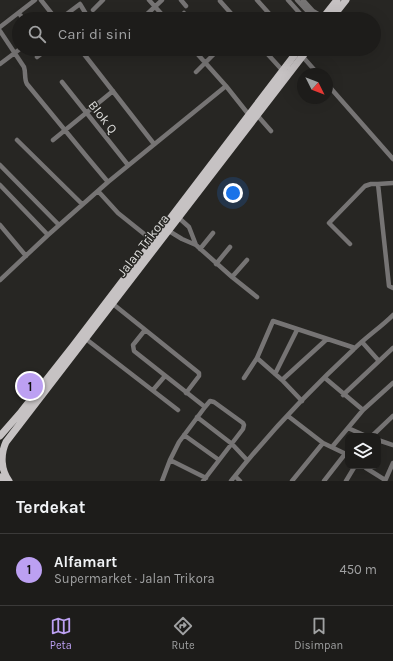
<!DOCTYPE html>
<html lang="id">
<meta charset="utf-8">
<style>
:root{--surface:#1d1c1a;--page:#252523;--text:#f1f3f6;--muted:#a0a1a2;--line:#3b3a39;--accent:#bca0f2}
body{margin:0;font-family:Karla,sans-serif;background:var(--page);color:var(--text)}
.controls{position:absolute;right:12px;bottom:12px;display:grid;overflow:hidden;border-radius:8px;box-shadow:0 4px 16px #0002}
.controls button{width:36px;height:36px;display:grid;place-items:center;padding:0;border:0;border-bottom:1px solid var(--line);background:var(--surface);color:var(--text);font:20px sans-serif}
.compass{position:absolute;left:297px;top:68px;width:36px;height:36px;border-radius:50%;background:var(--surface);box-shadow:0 4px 16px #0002;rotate:132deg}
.you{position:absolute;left:233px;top:193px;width:14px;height:14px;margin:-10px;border:3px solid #fff;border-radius:50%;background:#1a73e8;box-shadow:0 0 0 6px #1a73e833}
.badge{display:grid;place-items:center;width:26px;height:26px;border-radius:50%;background:var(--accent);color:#111;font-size:13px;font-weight:700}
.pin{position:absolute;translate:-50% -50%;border:2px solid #fff;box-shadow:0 1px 4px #0006}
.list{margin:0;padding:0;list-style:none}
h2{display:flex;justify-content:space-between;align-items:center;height:52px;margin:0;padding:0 16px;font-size:17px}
h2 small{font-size:13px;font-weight:400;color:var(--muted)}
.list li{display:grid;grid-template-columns:26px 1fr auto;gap:12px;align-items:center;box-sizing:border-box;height:72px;padding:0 16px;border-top:1px solid var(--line)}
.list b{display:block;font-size:15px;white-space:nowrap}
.list p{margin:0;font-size:13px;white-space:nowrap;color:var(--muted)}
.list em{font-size:13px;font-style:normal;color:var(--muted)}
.icon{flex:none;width:22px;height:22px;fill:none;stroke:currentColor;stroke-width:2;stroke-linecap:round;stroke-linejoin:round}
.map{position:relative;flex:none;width:393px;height:481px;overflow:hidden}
.search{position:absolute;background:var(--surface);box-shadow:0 4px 16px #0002;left:12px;right:12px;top:12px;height:44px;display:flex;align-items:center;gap:10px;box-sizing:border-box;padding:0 14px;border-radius:22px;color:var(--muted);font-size:15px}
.sheet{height:124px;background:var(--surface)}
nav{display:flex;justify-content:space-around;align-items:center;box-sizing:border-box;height:56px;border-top:1px solid var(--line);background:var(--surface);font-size:11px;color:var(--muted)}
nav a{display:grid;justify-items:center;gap:2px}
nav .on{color:var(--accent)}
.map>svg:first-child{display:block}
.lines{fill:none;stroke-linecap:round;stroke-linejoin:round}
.minor{stroke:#767474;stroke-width:4.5}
.primary{stroke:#c6c2c3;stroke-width:7}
.labels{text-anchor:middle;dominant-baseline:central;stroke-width:3;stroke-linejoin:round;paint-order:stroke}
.street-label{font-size:13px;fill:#dededc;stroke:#272623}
</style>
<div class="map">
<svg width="393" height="481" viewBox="0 0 393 481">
<rect width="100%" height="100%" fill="#272623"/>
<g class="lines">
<path class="minor" d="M41,0L56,19
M149,0L166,19
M181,0L186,6
M257,0L274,19
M288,0L305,19
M297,0L310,14L313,19
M303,0L313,11L323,17
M220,1L236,19
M93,10L103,0
M19,13L23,19
M145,16L162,0
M60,19L80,4L89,19
M178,19L184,13
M0,27L35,0
M0,31L24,67C26,73 24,79 27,84L87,157L108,182
M80,49L154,144
M193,49L226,86L249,115
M263,49L283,71
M178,53L182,49
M37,57L45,51L50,49
M303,57L318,74
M0,64L20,49
M196,72L219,49
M62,82L128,165
M327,84L393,159
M257,115L271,131
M17,140L82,204
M53,140L113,91
M0,165L59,225
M393,183L378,184L389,286L393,288
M0,185L48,235
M98,191L118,213L153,241
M179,218L189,227L196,245
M0,225L26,256
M169,231L182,239L196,245L232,277L257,297
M350,244L329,223L365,186L371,184H378
M200,249L213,233
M216,264L230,247
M232,277L247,260
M0,280L48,235L108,182L226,86
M113,304L199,373V376L186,393
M145,330L133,345L134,351L205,407L210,401L214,402L243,423L244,425L243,429L203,481
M86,339L178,410
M362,342L379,361
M275,374L297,330
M244,378L257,358
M325,378L363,410
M282,380L327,339
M153,390L165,376
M343,395L393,348
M302,401L282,380L257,358L273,321L355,348
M288,416L323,443L348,455
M197,417L232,444L247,460
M348,428L366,436
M184,435L219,460
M372,436L393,416
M378,440L393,445
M332,447L363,410L393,383
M170,460L206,478
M366,468L385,480
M235,476L240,481
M162,481L170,460L179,442L205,407
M231,481C268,434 310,390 354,349C366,337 381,327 393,315
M292,481L323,443
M324,481L345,454
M346,481L355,466
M385,481L393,463"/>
<path class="primary" d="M322,19L337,0
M331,19L346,0
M0,436L21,412L73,346L299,49
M0,477L3,481
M9,481C1,470 0,455 6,442L308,49"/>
</g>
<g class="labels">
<g class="street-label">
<text transform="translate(103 117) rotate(52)">Blok Q</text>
<text transform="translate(143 245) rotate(-52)">Jalan Trikora</text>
</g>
</g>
</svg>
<div class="controls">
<button><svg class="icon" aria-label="layers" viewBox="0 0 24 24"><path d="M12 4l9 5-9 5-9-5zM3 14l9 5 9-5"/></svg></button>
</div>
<svg class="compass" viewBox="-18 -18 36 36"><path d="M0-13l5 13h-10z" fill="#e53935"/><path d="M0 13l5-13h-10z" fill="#a0a1a2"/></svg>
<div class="you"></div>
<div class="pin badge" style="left:30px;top:386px">1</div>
<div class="search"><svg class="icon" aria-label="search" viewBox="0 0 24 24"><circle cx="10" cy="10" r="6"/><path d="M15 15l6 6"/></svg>Cari di sini</div>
</div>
<section class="sheet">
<h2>Terdekat<small></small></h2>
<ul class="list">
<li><span class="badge">1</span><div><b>Alfamart</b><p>Supermarket · Jalan Trikora</p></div><em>450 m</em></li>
</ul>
</section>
<nav>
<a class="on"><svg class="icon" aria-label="map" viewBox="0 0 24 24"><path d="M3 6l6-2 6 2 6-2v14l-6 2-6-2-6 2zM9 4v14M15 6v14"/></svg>Peta</a>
<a><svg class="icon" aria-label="directions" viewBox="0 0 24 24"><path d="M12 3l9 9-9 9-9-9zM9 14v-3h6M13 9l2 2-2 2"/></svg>Rute</a>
<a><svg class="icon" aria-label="saved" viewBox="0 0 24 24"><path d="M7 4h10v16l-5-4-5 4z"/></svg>Disimpan</a>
</nav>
